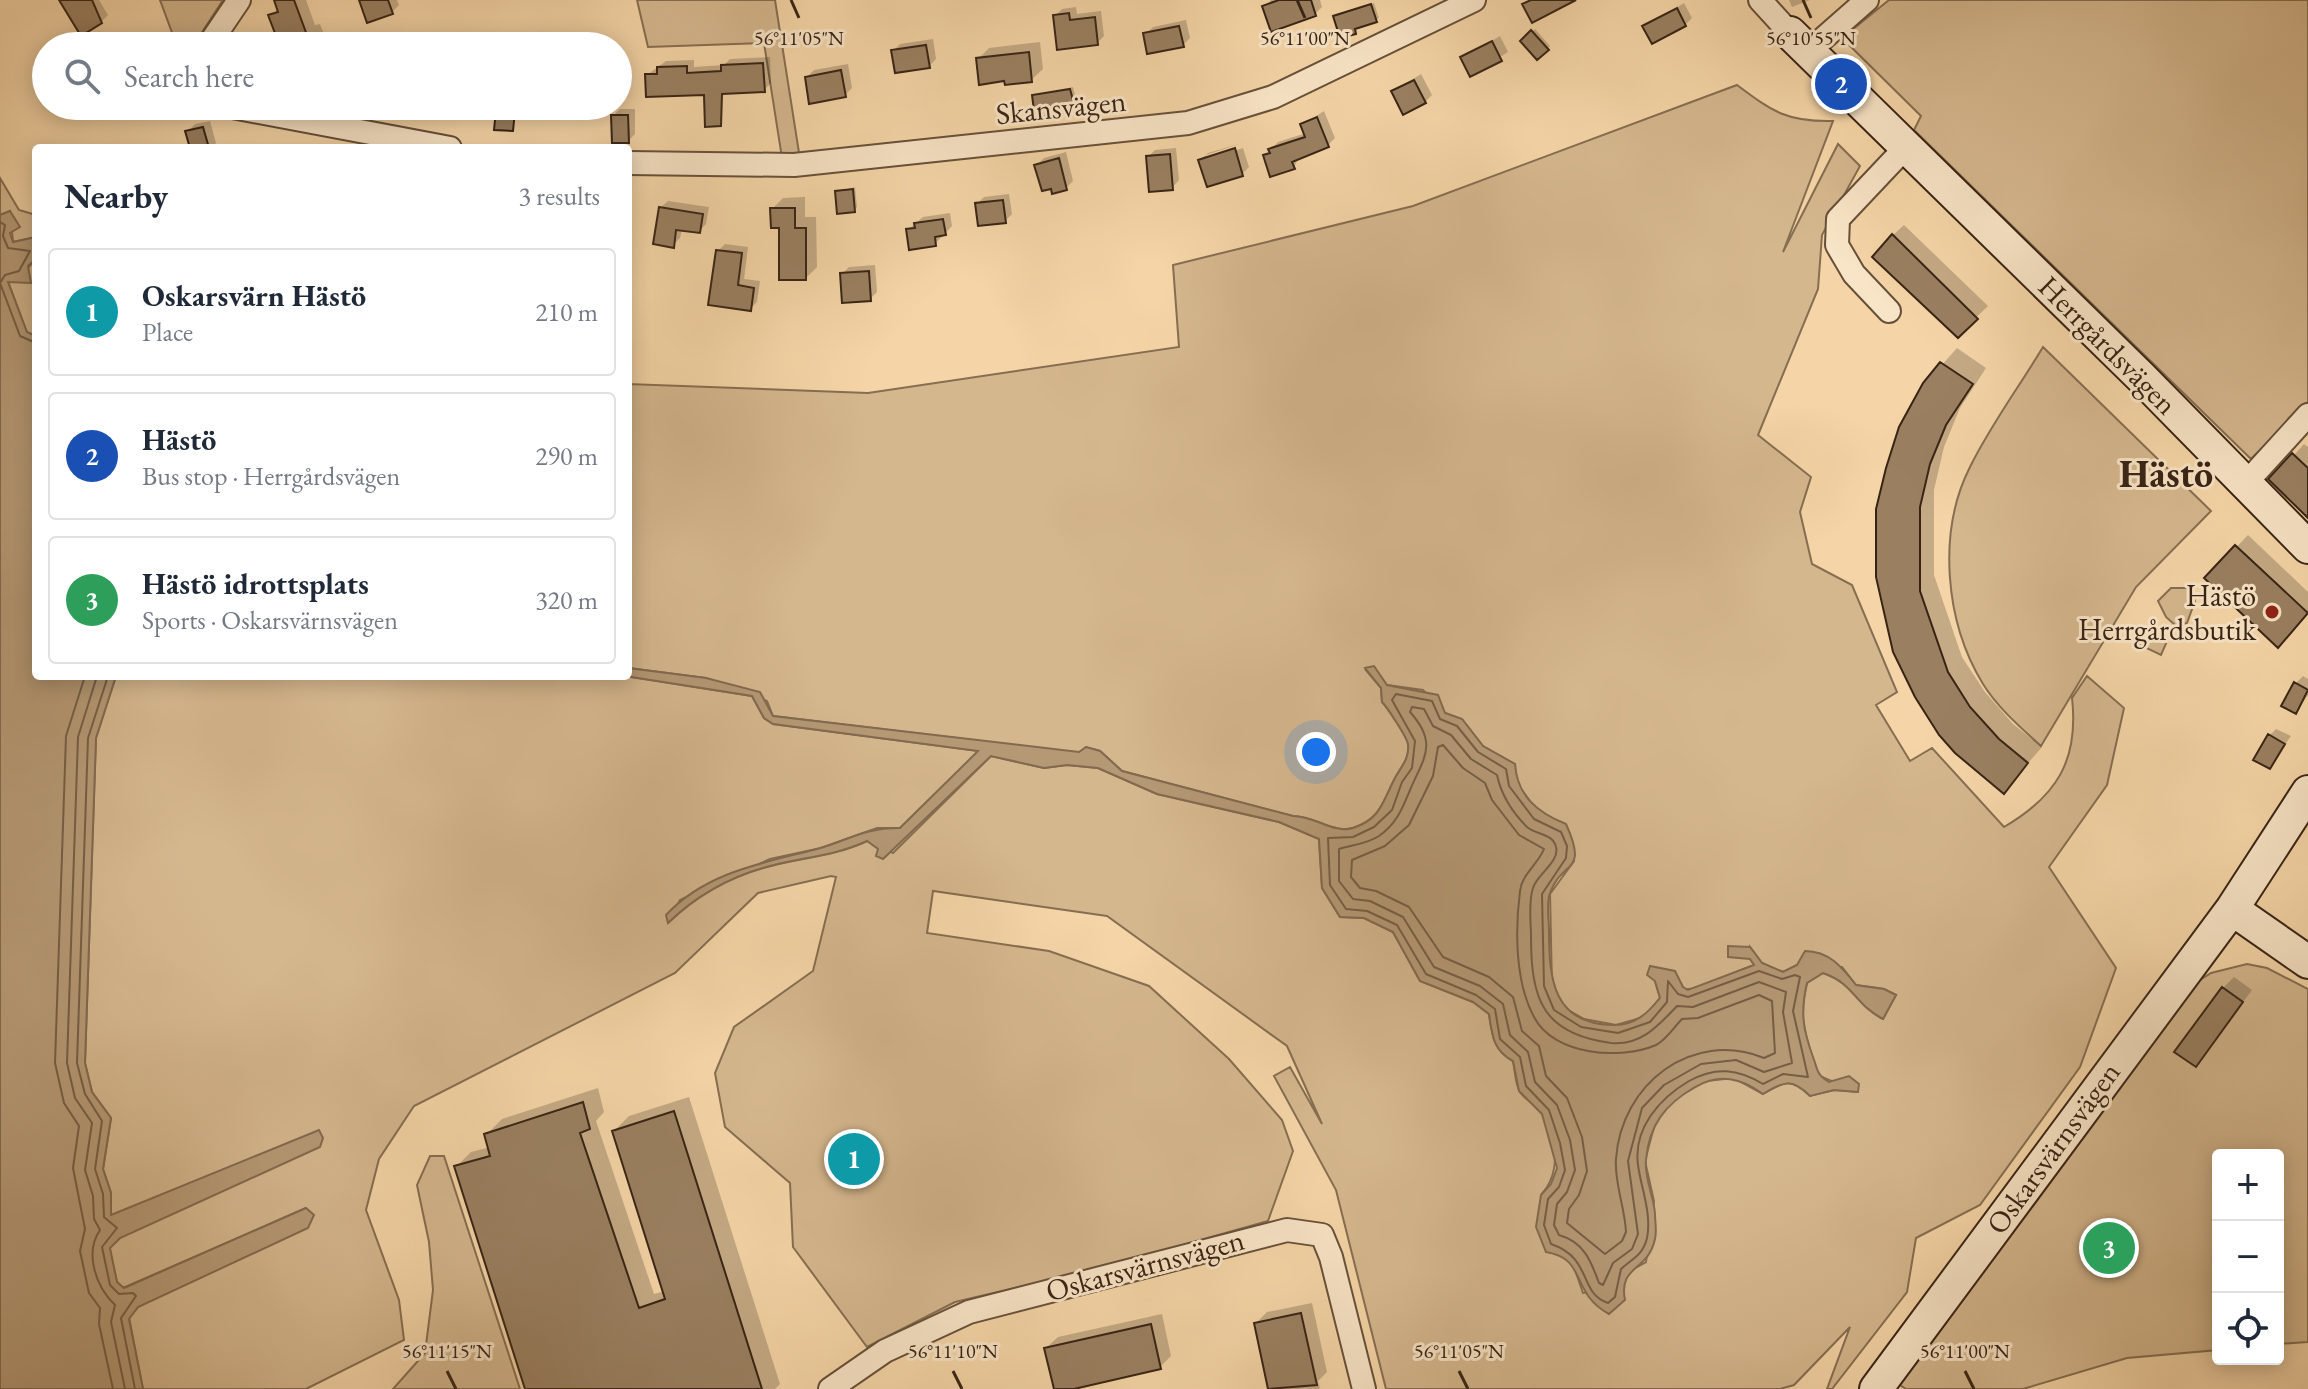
<!DOCTYPE html>
<meta charset="utf-8">
<style>
:root{--surface:#fff;--page:#f6f6f7;--text:#1f2937;--muted:#747a83;--line:#e0e1e3;--accent:#0f766e}
body{margin:0;font-family:"EB Garamond",serif;background:var(--page);color:var(--text)}
.controls{position:absolute;right:24px;bottom:24px;display:grid;overflow:hidden;border-radius:8px;box-shadow:0 4px 20px #0003}
.controls button{width:72px;height:72px;display:grid;place-items:center;padding:0;border:0;border-bottom:2px solid var(--line);background:var(--surface);color:var(--text);font:40px sans-serif}
.you{position:absolute;left:1316px;top:752px;width:28px;height:28px;margin:-20px;border:6px solid #fff;border-radius:50%;background:#1a73e8;box-shadow:0 0 0 12px #1a73e833}
.badge{display:grid;place-items:center;width:52px;height:52px;border-radius:50%;background:var(--accent);color:#fff;font-size:26px;font-weight:700}
.pin{position:absolute;translate:-50% -50%;border:4px solid #fff;box-shadow:0 2px 8px #0006}
.list{margin:0;padding:0;list-style:none}
h2{display:flex;justify-content:space-between;align-items:center;height:104px;margin:0;padding:0 32px;font-size:34px}
h2 small{font-size:26px;font-weight:400;color:var(--muted)}
.list li{display:grid;grid-template-columns:52px 1fr auto;gap:24px;align-items:center;box-sizing:border-box;height:128px;margin:0 16px 16px;padding:0 16px;border:2px solid var(--line);border-radius:8px}
.list b{display:block;font-size:30px;white-space:nowrap}
.list p{margin:0;font-size:26px;white-space:nowrap;color:var(--muted)}
.list em{font-size:26px;font-style:normal;color:var(--muted)}
.icon{flex:none;width:44px;height:44px;fill:none;stroke:currentColor;stroke-width:2;stroke-linecap:round;stroke-linejoin:round}
.map{position:relative;flex:none;width:2308px;height:1389px;overflow:hidden}
.search{position:absolute;background:var(--surface);box-shadow:0 4px 20px #0003;left:32px;top:32px;width:600px;height:88px;display:flex;align-items:center;gap:20px;box-sizing:border-box;padding:0 28px;border-radius:44px;color:var(--muted);font-size:30px}
.panel{position:absolute;background:var(--surface);box-shadow:0 4px 20px #0003;left:32px;top:144px;width:600px;height:536px;border-radius:8px}
.map>svg:first-child{display:block}
.green{fill:#d5b78e;stroke:#866e52;stroke-width:2}
.water{fill:#b59975;stroke:#836a4f;stroke-width:2}
.shadow{fill:#0003}
.lines{fill:none;stroke-linecap:round;stroke-linejoin:round}
.shore{stroke:#765e45;stroke-width:2}
.building{fill:#9a8061;stroke:#382415;stroke-width:2}
.street-casing{stroke:#67503a;stroke-width:26}
.secondary-casing{stroke:#382415;stroke-width:36}
.street{stroke:#f8e4c6;stroke-width:22}
.secondary{stroke:#f8e4c6;stroke-width:32}
.ticks{fill:none;stroke:#382415;stroke-width:3}
.poi-dot{fill:#8f2418;stroke:#f8e4c6;stroke-width:3}
.labels{text-anchor:middle;dominant-baseline:central;stroke-width:6;stroke-linejoin:round;paint-order:stroke}
.street-label{font-size:30px;fill:#382415;stroke:#f8e4c6}
.poi-label{font-size:30px;fill:#382415;stroke:#f8e4c6;text-anchor:end}
.district-label{font-size:38px;font-weight:bold;fill:#382415;stroke:#f8e4c6}
.ticks-label{font-size:20px;text-anchor:middle;fill:#382415;stroke:#f8e4c6;stroke-width:6;stroke-linejoin:round;paint-order:stroke}
</style>
<div class="map">
<svg width="2308" height="1389" viewBox="0 0 2308 1389">
<rect width="100%" height="100%" fill="#f5d5a7"/>
<filter id="stains"><feTurbulence type="fractalNoise" baseFrequency=".0025" numOctaves="4"/><feColorMatrix values="0 0 0 0 .2 0 0 0 0 .09 0 0 0 0 .02 0 0 0 .5 -.17"/></filter>
<radialGradient id="worn" r=".72"><stop offset=".6" stop-color="#630" stop-opacity="0"/><stop offset="1" stop-color="#630" stop-opacity=".3"/></radialGradient>
<path class="green" d="M160,0H223L193,46H177Z
M637,0H775L800,159L782,158L764,43L648,47Z
M1889,0H2308V402L2251,459L1914,130L1921,116L1842,38Z
M1737,85C1773,112 1787,122 1833,121L1783,252L1838,144L1860,166L1822,235L1818,289L1758,435L1811,477L1800,512L1812,564L1852,585L1897,692L1876,705L1910,761L1932,748L2004,827C2057,796 2079,760 2072,698L2087,676L2124,708L2107,785L2049,867L2116,968L2080,1067L1980,1205L1916,1238L1907,1292L1832,1389H1827L1850,1327L1794,1385L1780,1389H1386L1336,1190L1274,1076L1290,1067L1322,1124L1287,1046L1107,916L933,891L927,933L1049,951L1149,986L1229,1059L1282,1120L1293,1151L1268,1221L1105,1267L955,1302L867,1347L793,1247L790,1183L725,1127L715,1073L734,1027L813,971L836,877L831,876L758,893L675,973L414,1106L379,1159L366,1210L399,1300L404,1340L306,1389H143L129,1318L138,1307L306,1208L123,1288L117,1282L109,1248L120,1238L117,1216H111V1193L103,1169L111,1118L92,1092L85,1063L96,738L116,676H625L752,696L764,718L773,724L979,751L900,828H877L821,848L770,859L680,900L668,923C697,895 732,875 771,866C804,857 835,856 867,841L893,853L991,756L1044,768L1067,765L1098,768L1157,794L1279,822L1319,839L1322,888L1340,917L1364,918L1393,932L1420,981L1473,1002L1489,1014C1492,1035 1493,1050 1513,1061C1515,1070 1515,1084 1520,1092C1525,1100 1537,1105 1542,1114C1558,1140 1561,1173 1541,1195L1563,1255L1574,1267L1583,1293L1623,1288L1628,1272L1646,1262L1654,1201L1645,1161L1656,1119L1675,1099L1706,1081L1734,1078L1763,1094C1784,1081 1792,1078 1810,1096L1834,1090L1858,1092L1817,1075C1808,1035 1797,1026 1807,983L1823,973C1855,984 1854,1004 1883,1019L1896,995L1884,989L1856,985L1842,967L1797,965L1783,972L1762,963L1750,947V959L1755,965C1736,970 1703,990 1687,989C1678,989 1665,983 1655,981L1660,998L1644,1017L1616,1025L1584,1019L1561,1006L1552,986L1550,894L1574,861L1516,782L1515,764L1483,746L1462,719L1445,713L1423,690L1387,685L1365,669L1381,688L1382,702C1387,707 1407,737 1408,744C1410,758 1401,767 1395,778C1383,801 1381,819 1353,828C1334,834 1315,816 1293,816L1122,771L1100,751L1086,747L1079,753L773,716L767,701L706,678L628,668V384L868,393L1179,347L1173,265L1413,206Z
M0,178L19,210L36,215V237L13,242L10,211L0,215Z
M36,259V336L27,333L8,281H16Z
M2043,347L2211,511L2136,587L2041,746C2020,727 1998,708 1983,684C1945,622 1937,532 1970,467C1990,426 2019,387 2043,347Z
M2171,588H2190L2195,601L2187,623L2176,626L2166,617L2158,601Z
M2143,627L2168,639L2161,655L2136,643Z
M2247,964L2267,968L2308,989V1342L2278,1344V1155H2218V1350L2127,1358L2023,1389H1906L1900,1385L2197,982L2211,973Z
M430,1156H444L520,1389H393L425,1353L433,1290L429,1242L417,1185Z"/>
<path class="water" d="M10,211L20,227L10,233L13,242L36,237V259L28,266L31,283L8,282L27,332L36,336V676H116L96,738L85,1063L92,1092L111,1118L103,1169L111,1193V1215L319,1130L323,1138L320,1147L120,1238L110,1248L117,1282L124,1288L306,1208L314,1215L308,1228L138,1307L129,1319L143,1389H0V215Z
M1374,666L1387,685L1438,695L1445,713L1462,719L1483,746L1515,764C1517,796 1538,813 1566,824C1589,875 1562,859 1550,893C1546,903 1549,920 1549,930C1549,980 1553,1025 1615,1025C1635,1025 1648,1013 1660,998L1655,981L1647,975L1650,966L1675,971L1683,987L1688,990L1754,965L1750,959L1728,957V946L1750,947L1762,963L1783,972L1797,965L1805,951C1829,951 1842,967 1856,985L1884,989L1896,995L1883,1019C1854,1004 1855,984 1823,973L1807,983C1800,1012 1803,1030 1813,1057C1818,1070 1816,1074 1829,1082L1849,1076L1859,1084L1858,1092L1834,1090L1810,1096C1792,1078 1784,1081 1763,1094C1741,1078 1720,1073 1695,1087C1666,1104 1649,1124 1646,1160C1644,1177 1654,1197 1655,1214C1655,1222 1657,1231 1655,1239C1648,1272 1618,1265 1625,1300L1609,1314C1569,1292 1588,1259 1546,1252L1536,1227L1541,1195L1551,1184L1557,1168L1542,1114L1519,1091L1513,1061C1493,1050 1492,1035 1489,1014L1473,1002L1420,981L1393,932L1364,918L1340,917L1322,888L1319,839L1279,822L1157,794L1098,768L1067,765L1044,768L991,756L883,859L876,856L878,849L867,841C835,856 804,857 770,866C732,876 696,896 668,923L666,915C706,872 763,863 817,849C850,840 862,828 900,828L978,751L773,724L764,718L752,696L625,676H628V668L706,678L760,692L773,716L1079,752L1086,747L1100,751L1122,771L1293,816C1315,816 1334,834 1353,828C1381,819 1383,801 1395,778C1401,767 1410,758 1408,744C1407,737 1387,707 1382,702L1381,688L1365,668Z"/>
<path class="shadow" d="M64,0H99L108,15L101,22Z
M276,0H306L315,25L320,24L326,39L322,46H282L271,16L279,8Z
M377,0H397L399,5L392,12Z
M1271,0H1320L1322,7L1315,14L1264,7Z
M1789,0H1810L1792,7Z
M1374,3L1379,18L1357,26L1355,32L1336,17Z
M1684,3L1692,18L1685,25L1645,27Z
M1076,7L1077,14L1101,11L1104,36L1097,43L1055,16L1062,9Z
M1186,20L1190,38L1183,45L1146,34L1153,27Z
M1535,29L1550,46L1538,58L1522,41Z
M1500,36L1508,52L1471,75L1463,58Z
M470,37L492,38V46H463Z
M933,39L936,59L929,66L893,51L900,44Z
M1040,42L1043,69L1031,80L1006,78L978,59L989,48Z
M770,57L771,83L764,90L647,75L666,61L694,60V67L724,65L730,59Z
M848,64L852,88L845,95L807,77L814,70Z
M1421,74L1432,95L1425,102L1393,91Z
M1073,87L1078,107L1075,110L1034,96Z
M501,108H517L512,129L498,110Z
M620,109H635V134L628,141L613,116Z
M1324,111L1335,138L1328,145L1299,157L1294,167L1265,156L1278,142L1306,133L1302,125Z
M210,121L216,143L211,148H191L188,131L195,124Z
M1242,143L1206,155V160L1243,148L1249,167L1242,174L1201,160L1208,153Z
M1176,148L1179,180L1172,188L1148,157L1155,150Z
M1066,152L1073,181L1066,188L1037,165L1044,158Z
M855,187L857,207L854,210L837,192Z
M1009,194L1012,214L1005,221L977,204L984,197Z
M805,197V217H816L817,267L806,278L772,209L783,198Z
M668,201L709,207L706,224L699,231L682,229L680,238L673,245L660,208Z
M950,213L952,226L935,244L908,230L923,217Z
M1904,225L1988,306L1958,335L1893,235Z
M725,244L748,247L744,279L760,281L757,302L750,309L718,251Z
M875,265L877,292L870,299L842,274L849,267Z
M1957,348L1986,368L1960,408L1944,447L1934,490V575L1962,657L1985,692L2013,724L2042,747L2004,791L1895,651L1925,384Z
M2304,444L2308,447V515L2294,455Z
M2248,535L2308,592V614L2278,646L2207,578Z
M2303,676L2308,679V695L2296,712V683Z
M2276,729L2291,736L2269,767V736Z
M2234,977L2252,990L2196,1065L2223,988Z
M598,1088L604,1112L596,1121L654,1294L665,1291L614,1131L629,1116L689,1097L780,1384L775,1389H527L456,1167L471,1152L490,1147L487,1134L502,1119Z
M1312,1303L1327,1372L1318,1381L1320,1389H1270L1256,1323L1267,1312Z
M1162,1314L1171,1356L1160,1367L1056,1389L1046,1348L1058,1337Z"/>
<g class="lines">
<path class="shore" d="M0,222L5,225L3,236L8,248L30,251L19,271L5,275L0,283L20,336L36,343
M85,676L66,736L55,1063L64,1103L79,1126L73,1168L85,1229L80,1251L89,1293L100,1308L99,1324L113,1389
M97,676L78,737L67,1063L75,1098L92,1123L85,1170L93,1196L94,1219L100,1230C84,1253 96,1287 115,1305L111,1322L125,1389
M108,676L88,738L77,1063L85,1094L102,1121L95,1169L103,1194L104,1217L117,1228L102,1247L110,1285L119,1294L133,1293L136,1296L121,1318L135,1389
M1396,694L1432,701L1440,719L1457,726L1478,752L1506,769L1509,786L1534,819L1561,832L1567,846L1566,858L1542,894L1544,986L1554,1010L1581,1027L1618,1033L1650,1022L1667,1002L1668,981L1678,994L1688,997L1759,971L1782,979L1795,975L1800,977L1793,1011L1808,1077L1783,1074L1763,1084C1738,1069 1716,1066 1689,1081C1660,1098 1633,1128 1638,1165C1641,1188 1652,1214 1647,1238C1643,1255 1633,1258 1621,1269L1615,1297L1608,1303C1578,1293 1593,1258 1551,1244L1544,1225L1548,1199L1559,1187L1565,1170L1560,1143L1549,1110L1526,1086L1520,1057L1500,1039L1495,1009L1476,995L1426,974L1397,925L1367,911L1346,909L1330,885L1328,838L1353,837L1374,827L1392,810L1402,782L1412,768L1415,741L1392,700Z
M1412,707L1424,709L1433,726L1451,735L1471,759L1497,775C1501,794 1513,813 1527,827C1536,835 1553,833 1556,847C1560,862 1537,874 1533,888C1528,902 1531,922 1531,937C1531,1000 1543,1034 1611,1043C1641,1046 1659,1025 1677,1006L1693,1007L1759,982L1786,992L1783,1012L1792,1063L1764,1072L1736,1060L1701,1064L1664,1085L1642,1108L1628,1161L1638,1234L1632,1249L1613,1263L1603,1285L1599,1283C1591,1261 1584,1242 1559,1235L1554,1225L1557,1204L1567,1192L1575,1170L1570,1140L1557,1105L1535,1082L1528,1052L1510,1035L1503,1004L1480,986L1434,967L1403,917L1370,901L1353,899L1339,881V849C1352,845 1367,844 1379,836C1397,823 1402,809 1410,790C1423,759 1439,744 1410,712Z
M1443,745L1463,768L1485,783L1492,800L1519,835L1544,849C1538,864 1522,874 1520,891C1515,930 1515,982 1534,1017C1554,1056 1621,1060 1656,1045C1667,1039 1673,1028 1682,1019L1698,1018L1759,995L1772,1001L1775,1053L1764,1058C1692,1029 1621,1084 1616,1159C1614,1182 1625,1208 1626,1232L1622,1241L1605,1254L1567,1223L1569,1209L1579,1195L1587,1171L1582,1137L1567,1098L1546,1076L1539,1046L1522,1031L1513,997L1489,977L1443,957L1409,907L1376,891L1360,888L1351,877L1352,860L1385,846L1409,825L1433,776L1438,747Z"/>
</g>
<path class="building" d="M59,0H92L102,23L81,36Z
M274,0H294L311,46H290L287,38L278,41L268,15L278,12Z
M359,0H388L393,14L367,23Z
M1279,0H1311L1316,16L1271,32L1262,6Z
M1531,0H1576L1532,23L1522,4Z
M1371,4L1377,22L1355,29L1356,34L1340,38L1333,16Z
M1677,8L1686,26L1652,44L1642,26Z
M1069,13L1070,20L1095,17L1098,45L1057,50L1053,15Z
M1179,26L1184,47L1147,54L1143,33Z
M1531,30L1549,50L1537,60L1520,41Z
M1492,41L1502,61L1470,77L1460,57Z
M926,45L930,68L895,73L891,50Z
M1029,52L1032,82L1005,85L1004,81L979,85L976,58Z
M763,63L765,92L722,94L721,126L705,127L704,95L646,97L645,74H657V67L687,66V73L721,71V65Z
M841,70L846,97L809,104L805,77Z
M1414,80L1426,103L1403,115L1391,91Z
M1070,89L1076,111L1035,118L1032,95Z
M496,110L515,111L513,131L494,130Z
M611,115H628L629,143H612Z
M1317,117L1329,147L1292,162L1295,169L1270,177L1263,155L1270,153L1268,149L1305,137L1300,124Z
M203,127L209,148H190L185,131Z
M1235,148L1243,176L1207,187L1198,160Z
M1170,154L1173,190L1149,192L1146,156Z
M1059,158L1067,190L1052,194L1051,189L1042,191L1034,165Z
M853,189L855,212L837,214L835,191Z
M1003,200L1006,223L978,226L975,203Z
M659,207L703,214L700,233L676,230L674,248L653,244Z
M770,208H795V228H806V280H779V228H771Z
M943,219L946,235L935,237L936,246L909,250L906,229L915,228L914,223Z
M1892,234L1978,319L1958,338L1872,257Z
M716,250L742,253L738,285L754,288L751,311L708,305Z
M869,271L871,301L842,303L840,273Z
M1940,362L1973,384L1946,425L1930,464L1920,507V591L1948,672L1970,707L1999,739L2028,763L2004,794L1955,753L1939,735L1915,697L1893,652L1876,577V509L1886,468L1899,427L1923,383Z
M2292,453L2308,468V518L2268,479Z
M2235,545L2308,613L2278,648L2204,578Z
M2294,682L2308,690L2296,714L2281,706Z
M2268,734L2285,744L2270,769L2253,760Z
M2222,987L2243,1002L2196,1067L2174,1052Z
M583,1102L590,1129L580,1133L639,1308L665,1299L612,1131L674,1111L762,1389H525L454,1166L490,1156L484,1134Z
M1301,1313L1317,1385L1268,1389L1254,1323Z
M1151,1324L1161,1369L1074,1389H1054L1044,1348Z"/>
<g class="lines">
<g class="street-casing">
<path id="street" d="M1760,0L1790,33
M208,46L239,0
M1809,51L1867,0
M227,106L450,148
M628,163L794,165L1188,123L1273,97L1474,0
M1889,311L1854,274L1837,245L1838,219L1905,148
M2246,483L2308,415
M830,1389L885,1351L969,1312L1287,1230L1322,1235L1331,1257L1364,1389"/>
</g>
<g class="secondary-casing">
<path id="secondary" d="M1790,33L2142,378L2308,547
M2232,909L2308,962
M1876,1389L2232,909L2308,792"/>
</g>
<use href="#street" class="street"/>
<use href="#secondary" class="secondary"/>
</g>
<path class="ticks" d="M791,0L799,18M1297,0L1305,18M1803,0L1811,18M447,1371L456,1389M953,1371L962,1389M1459,1371L1468,1389M1965,1371L1974,1389"/>
<circle class="poi-dot" cx="2272" cy="612" r="8"/>
<g class="labels">
<g class="street-label">
<text transform="translate(1061 107) rotate(-6)">Skansvägen</text>
<text transform="translate(2108 345) rotate(45)">Herrgårdsvägen</text>
<text transform="translate(2053 1148) rotate(-54)">Oskarsvärnsvägen</text>
<text transform="translate(1145 1265) rotate(-15)">Oskarsvärnsvägen</text>
</g>
<g class="poi-label">
<text x="2256" y="595">Hästö<tspan x="2256" dy="34">Herrgårdsbutik</tspan></text>
</g>
<g class="district-label">
<text x="2166" y="473">Hästö</text>
</g>
</g>
<g class="ticks-label">
<text x="799" y="45">56°11'05"N</text>
<text x="1305" y="45">56°11'00"N</text>
<text x="1811" y="45">56°10'55"N</text>
<text x="447" y="1358">56°11'15"N</text>
<text x="953" y="1358">56°11'10"N</text>
<text x="1459" y="1358">56°11'05"N</text>
<text x="1965" y="1358">56°11'00"N</text>
</g>
<rect width="100%" height="100%" filter="url(#stains)"/>
<rect width="100%" height="100%" fill="url(#worn)"/>
</svg>
<div class="controls">
<button>+</button>
<button>−</button>
<button><svg class="icon" aria-label="locate" viewBox="0 0 24 24"><circle cx="12" cy="12" r="6"/><path d="M12 2v4M12 18v4M2 12h4M18 12h4"/></svg></button>
</div>
<div class="you"></div>
<div class="pin badge" style="left:854px;top:1159px;background:#0f9aa8">1</div>
<div class="pin badge" style="left:1841px;top:84px;background:#1a4fb4">2</div>
<div class="pin badge" style="left:2109px;top:1248px;background:#2e9e5b">3</div>
<div class="search"><svg class="icon" aria-label="search" viewBox="0 0 24 24"><circle cx="10" cy="10" r="6"/><path d="M15 15l6 6"/></svg>Search here</div>
<section class="panel">
<h2>Nearby<small>3 results</small></h2>
<ul class="list">
<li><span class="badge" style="background:#0f9aa8">1</span><div><b>Oskarsvärn Hästö</b><p>Place</p></div><em>210 m</em></li>
<li><span class="badge" style="background:#1a4fb4">2</span><div><b>Hästö</b><p>Bus stop · Herrgårdsvägen</p></div><em>290 m</em></li>
<li><span class="badge" style="background:#2e9e5b">3</span><div><b>Hästö idrottsplats</b><p>Sports · Oskarsvärnsvägen</p></div><em>320 m</em></li>
</ul>
</section>
</div>
